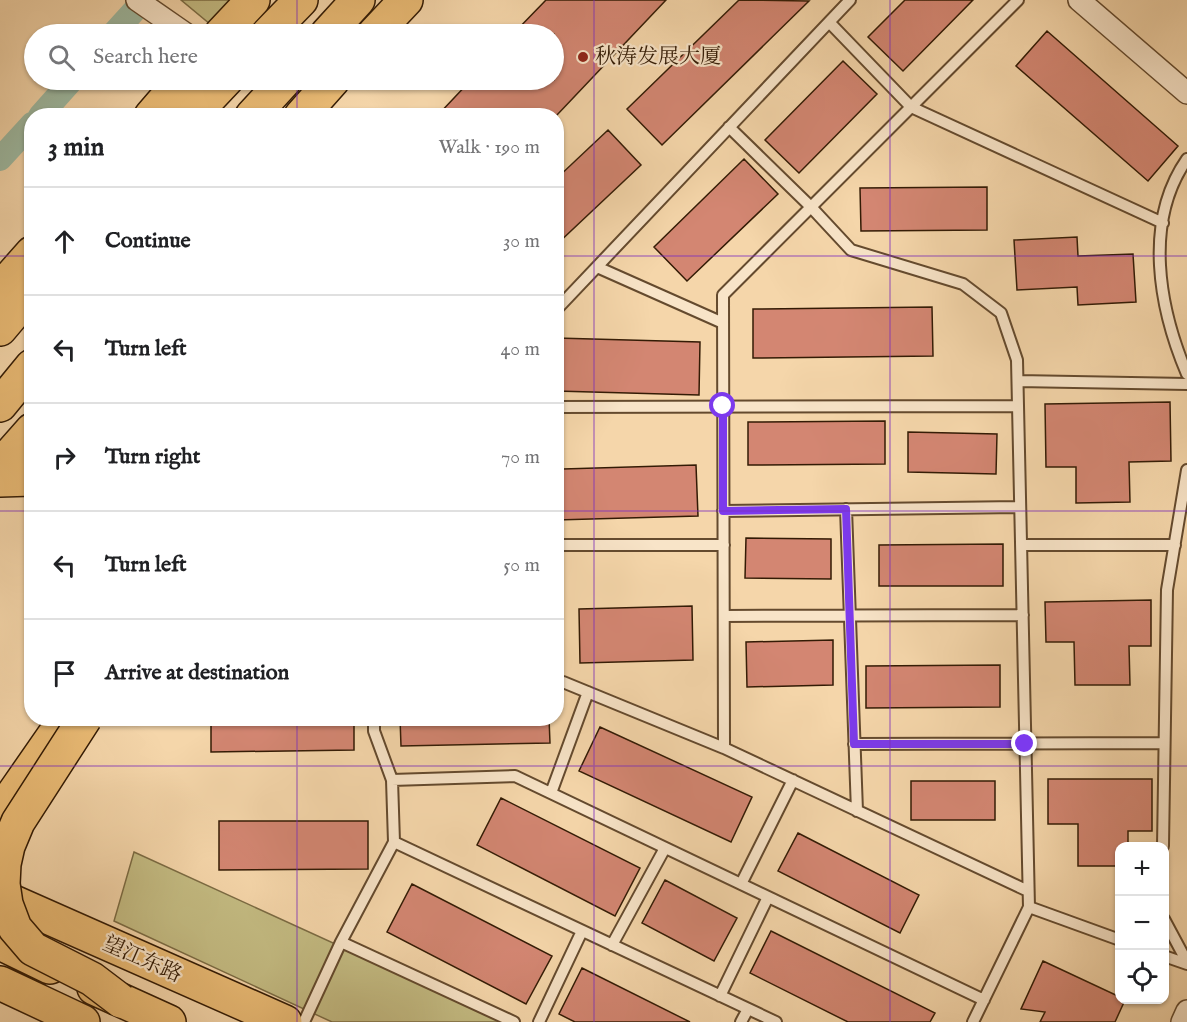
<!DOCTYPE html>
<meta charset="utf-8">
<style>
:root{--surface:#fff;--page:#f6f6f6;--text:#202124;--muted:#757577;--line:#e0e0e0}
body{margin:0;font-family:"IM FELL English","Noto Serif SC",serif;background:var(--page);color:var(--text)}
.controls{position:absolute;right:18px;bottom:18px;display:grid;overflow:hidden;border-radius:12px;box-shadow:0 2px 4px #0004}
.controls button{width:54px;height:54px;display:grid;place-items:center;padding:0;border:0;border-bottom:2px solid var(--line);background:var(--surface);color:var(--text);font:30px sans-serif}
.stop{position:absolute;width:18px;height:18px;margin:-14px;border:4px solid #7c3aed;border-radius:50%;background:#fff}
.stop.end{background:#7c3aed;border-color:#fff;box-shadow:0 2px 6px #0008}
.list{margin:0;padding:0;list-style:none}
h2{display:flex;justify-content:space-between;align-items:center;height:78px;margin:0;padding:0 24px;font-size:26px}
h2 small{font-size:20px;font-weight:400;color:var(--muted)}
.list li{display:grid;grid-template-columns:39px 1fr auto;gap:18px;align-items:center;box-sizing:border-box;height:108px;padding:0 24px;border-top:2px solid var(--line)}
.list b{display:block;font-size:22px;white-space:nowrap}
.list em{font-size:20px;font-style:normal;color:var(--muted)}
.icon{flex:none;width:33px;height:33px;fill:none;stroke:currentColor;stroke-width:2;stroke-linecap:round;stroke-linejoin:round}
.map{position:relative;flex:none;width:1187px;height:1022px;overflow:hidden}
.search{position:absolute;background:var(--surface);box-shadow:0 2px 4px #0004;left:24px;top:24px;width:540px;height:66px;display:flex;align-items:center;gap:15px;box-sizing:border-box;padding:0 21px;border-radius:33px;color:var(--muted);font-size:22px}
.panel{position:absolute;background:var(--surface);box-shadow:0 2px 4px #0004;left:24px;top:108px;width:540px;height:618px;border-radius:24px}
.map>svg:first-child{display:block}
.green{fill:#c4bc83;stroke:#7c6c44;stroke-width:1.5}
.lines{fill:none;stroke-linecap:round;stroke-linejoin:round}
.canal{stroke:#9dbaa3;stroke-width:24}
.building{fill:#d38672;stroke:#331b05;stroke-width:1.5}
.lane-casing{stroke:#644a2e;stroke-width:14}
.street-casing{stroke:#644a2e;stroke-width:24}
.primary-casing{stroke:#331b05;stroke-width:36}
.highway-casing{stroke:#331b05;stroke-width:36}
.lane{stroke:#f8e4c8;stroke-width:10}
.street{stroke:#f8e4c8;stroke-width:21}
.primary{stroke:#eabb75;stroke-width:33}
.highway{stroke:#eabb75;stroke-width:33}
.highway-bridge-casing{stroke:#331b05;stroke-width:36;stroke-linecap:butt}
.highway-bridge{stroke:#eabb75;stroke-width:33}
.route{stroke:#7c3aed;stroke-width:8}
.grid{fill:none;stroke:#7b2cbf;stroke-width:1.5;stroke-opacity:0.55}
.poi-dot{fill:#8f2418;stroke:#f8e4c8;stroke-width:2}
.labels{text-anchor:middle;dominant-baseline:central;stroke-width:4.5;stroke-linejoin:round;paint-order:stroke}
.poi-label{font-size:21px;fill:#331b05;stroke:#f8e4c8;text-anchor:start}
.street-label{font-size:21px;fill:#331b05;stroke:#f8e4c8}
</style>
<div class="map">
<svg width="1187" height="1022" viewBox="0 0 1187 1022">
<rect width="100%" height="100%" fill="#f5d6aa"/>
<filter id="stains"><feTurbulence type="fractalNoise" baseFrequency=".00333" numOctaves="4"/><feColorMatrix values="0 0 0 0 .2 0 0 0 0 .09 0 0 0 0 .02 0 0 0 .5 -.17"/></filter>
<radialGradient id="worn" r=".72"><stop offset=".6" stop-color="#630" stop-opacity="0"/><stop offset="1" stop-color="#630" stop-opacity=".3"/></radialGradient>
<path class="green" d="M181,0H253L222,34Z
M134,852L506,1022H332L114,921Z"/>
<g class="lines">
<path class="canal" d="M113,34L144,0
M40,116L72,80
M0,159L32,124"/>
</g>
<path class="building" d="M546,0H666L556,116H437L471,80H554V34H513Z
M739,0L809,1L662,145L627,109Z
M905,0H973L903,71L868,37Z
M1047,31L1178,146L1148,181L1016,66Z
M843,61L877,94L799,173L765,140Z
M608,130L641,165L556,245V179Z
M744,159L778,194L687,281L654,247Z
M987,187V230L861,231L860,188Z
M1077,237L1078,256L1133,254L1136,302L1078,305L1077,287L1017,290L1014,240Z
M932,307L933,356L753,358V309Z
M556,338L700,342L699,395L556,391Z
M1170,402L1171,461L1129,462L1130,502L1076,503V467H1046L1045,404Z
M885,421V464L748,465V422Z
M908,432L997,434L996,474L908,472Z
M556,444H563V469L696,465L698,516L556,520Z
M746,538L831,539V579L745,578Z
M1003,544V586H879V545Z
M1151,600V646H1129L1130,685H1075L1074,642H1046L1045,602Z
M692,606L693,660L580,663L579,609Z
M833,640V685L747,687L746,642Z
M1000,665V707L866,708V666Z
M211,718H354V750L211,752Z
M400,718H549L550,743L401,746Z
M600,727L752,797L731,842L579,771Z
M1048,779H1152V831H1128V846H1120V866H1078V824H1048Z
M911,781H995V820H911Z
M501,798L640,868L615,916L477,845Z
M219,821H368V869L219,870Z
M798,833L919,895L900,933L778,871Z
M665,880L737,918L714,961L642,923Z
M412,884L552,956L526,1004L387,932Z
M771,931L935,1013L930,1022H848L750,973Z
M1043,961L1120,997V1000H1125L1115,1022H1040L1045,1012L1021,1009Z
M582,968L690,1022H575L559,1014Z"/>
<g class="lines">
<g class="lane-casing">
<path id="lane" d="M829,22L911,107L1163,223
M729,127L811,207L851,250L963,284L1001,313L1017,360L1029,907L973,1022
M1187,159C1143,222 1159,308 1187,374
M597,267L723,323
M556,310L850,0
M1018,381L1187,384
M556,407L1018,406
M846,509L857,811
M723,511L1020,507
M556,545H724
M1021,545H1175
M724,616L1023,615
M556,682H563L724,748L1028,891
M854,744L1164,743
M724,748L723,295L1018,0
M392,780L515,776L984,1000
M551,793L588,692
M394,842L776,1022
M1163,846L1167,590L1187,470
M741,884L793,780
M1029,907L1120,940
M1164,919L1187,962
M341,942L514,1022
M612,945L665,848
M1164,956L1187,964
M720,996L768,897
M304,1022L341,942L394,842L392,780L374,731V718
M539,1022L582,931
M741,1022L748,1009"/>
</g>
<g class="street-casing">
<path id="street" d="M137,0L186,34
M1079,0L1187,93
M1182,1022L1187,1011"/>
</g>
<g class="primary-casing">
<path id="primary" d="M221,34L253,0
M374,34L406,0
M151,116L182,80
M301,116L333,80
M0,289L32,253
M0,466L32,430
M0,896L285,1022"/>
</g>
<g class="highway-casing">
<path id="highway" d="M268,34L301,0
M327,34L358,0
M192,116L226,80
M252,116L285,80
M0,329L32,291
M0,405L32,366
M0,480L32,479
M0,813L66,718
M0,943L50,967
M0,983L83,1022
M94,988L169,1022"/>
</g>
<use href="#lane" class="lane"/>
<use href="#street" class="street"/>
<use href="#primary" class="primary"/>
<use href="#highway" class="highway"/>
<g class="highway-bridge-casing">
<path id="highway-bridge" d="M85,718L18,822L8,846L4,864L3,884L6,904L15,928L33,949L92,979L121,1001"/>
</g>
<use href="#highway-bridge" class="highway-bridge"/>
</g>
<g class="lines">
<path class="route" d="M723,406V511L846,509L854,744H1025"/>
</g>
<path class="grid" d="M297,0V34M594,0V1022M890,0V1022M297,80V116M0,256H32M556,256H1187M0,511H32M556,511H1187M297,718V1022M0,766H1187"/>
<circle class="poi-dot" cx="583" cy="57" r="6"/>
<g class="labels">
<g class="poi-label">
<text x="595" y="57">秋涛发展大厦</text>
</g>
<g class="street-label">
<text transform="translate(142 960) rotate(24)">望江东路</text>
</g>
</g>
<rect width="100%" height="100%" filter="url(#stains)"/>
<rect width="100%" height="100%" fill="url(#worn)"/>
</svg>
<div class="controls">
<button>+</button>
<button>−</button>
<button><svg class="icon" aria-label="locate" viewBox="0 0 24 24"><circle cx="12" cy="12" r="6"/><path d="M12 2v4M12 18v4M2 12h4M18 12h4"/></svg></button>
</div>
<div class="stop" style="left:723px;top:406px"></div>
<div class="stop end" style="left:1025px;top:744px"></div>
<div class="search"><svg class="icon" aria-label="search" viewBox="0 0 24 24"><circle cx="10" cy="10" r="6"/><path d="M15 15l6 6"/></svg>Search here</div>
<section class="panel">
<h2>3 min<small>Walk · 190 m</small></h2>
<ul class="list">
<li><svg class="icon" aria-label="ahead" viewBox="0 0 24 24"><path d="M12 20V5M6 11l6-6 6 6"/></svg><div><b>Continue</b></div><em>30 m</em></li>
<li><svg class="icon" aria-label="left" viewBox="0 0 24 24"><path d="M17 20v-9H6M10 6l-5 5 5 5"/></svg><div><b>Turn left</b></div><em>40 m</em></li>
<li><svg class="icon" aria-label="right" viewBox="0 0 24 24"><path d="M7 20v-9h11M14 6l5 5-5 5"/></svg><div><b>Turn right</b></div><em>70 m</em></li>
<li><svg class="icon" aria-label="left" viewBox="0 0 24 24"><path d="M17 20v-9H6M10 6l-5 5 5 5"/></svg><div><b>Turn left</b></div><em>50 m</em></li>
<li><svg class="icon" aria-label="arrive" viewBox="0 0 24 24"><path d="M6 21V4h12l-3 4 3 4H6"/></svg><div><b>Arrive at destination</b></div></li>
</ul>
</section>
</div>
